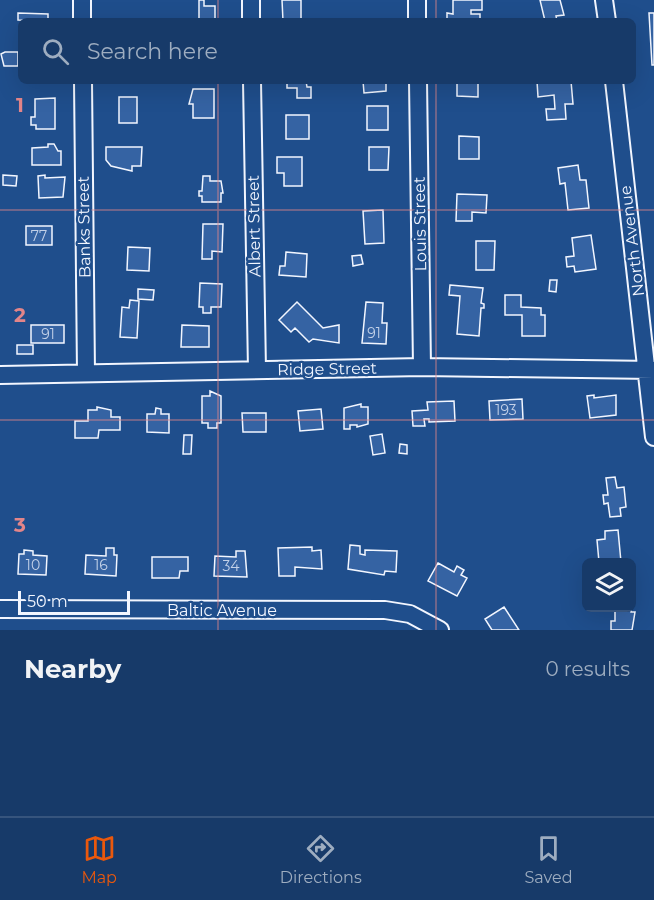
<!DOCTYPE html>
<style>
:root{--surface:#173a69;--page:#20416f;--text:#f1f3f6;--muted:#9eadc0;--line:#36547d;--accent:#ea580c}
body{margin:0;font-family:Montserrat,sans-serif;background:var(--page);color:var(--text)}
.controls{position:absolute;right:18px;bottom:18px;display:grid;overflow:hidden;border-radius:9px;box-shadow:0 6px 24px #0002}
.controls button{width:54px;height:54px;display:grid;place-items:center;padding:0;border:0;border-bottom:2px solid var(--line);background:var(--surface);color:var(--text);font:30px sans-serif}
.scale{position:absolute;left:18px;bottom:15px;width:112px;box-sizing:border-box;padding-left:6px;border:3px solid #f2f6ff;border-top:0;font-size:16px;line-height:21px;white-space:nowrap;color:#f2f6ff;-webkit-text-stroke:4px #1f4e8c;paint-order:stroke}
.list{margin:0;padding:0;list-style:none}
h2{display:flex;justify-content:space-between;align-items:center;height:78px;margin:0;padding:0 24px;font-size:26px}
h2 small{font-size:20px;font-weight:400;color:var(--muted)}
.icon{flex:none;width:33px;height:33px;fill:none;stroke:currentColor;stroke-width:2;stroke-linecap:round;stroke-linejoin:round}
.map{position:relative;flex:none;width:654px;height:630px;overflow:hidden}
.search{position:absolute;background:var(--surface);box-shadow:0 6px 24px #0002;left:18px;right:18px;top:18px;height:66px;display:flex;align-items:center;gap:15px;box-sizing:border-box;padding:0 21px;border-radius:9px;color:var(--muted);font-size:22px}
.sheet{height:186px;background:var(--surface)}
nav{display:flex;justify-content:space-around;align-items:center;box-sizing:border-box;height:84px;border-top:2px solid var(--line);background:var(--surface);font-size:16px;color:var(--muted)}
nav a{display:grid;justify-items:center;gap:3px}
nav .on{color:var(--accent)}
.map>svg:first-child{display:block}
.building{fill:#3563a3;stroke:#f2f6ff;stroke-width:1.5}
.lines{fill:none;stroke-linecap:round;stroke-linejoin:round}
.minor-casing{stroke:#f2f6ff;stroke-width:20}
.minor{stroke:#1f4e8c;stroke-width:16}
.grid{fill:none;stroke:#e38589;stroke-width:1.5;stroke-opacity:0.55}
.labels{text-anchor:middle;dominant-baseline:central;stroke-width:4.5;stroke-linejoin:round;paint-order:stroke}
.number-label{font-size:14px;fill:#c3d1e8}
.street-label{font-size:16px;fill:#f2f6ff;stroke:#1f4e8c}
.grid-label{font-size:20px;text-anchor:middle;font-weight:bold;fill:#e38589;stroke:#1f4e8c;stroke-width:4.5;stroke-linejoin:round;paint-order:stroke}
</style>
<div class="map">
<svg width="654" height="630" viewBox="0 0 654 630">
<rect width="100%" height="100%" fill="#1f4e8c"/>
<path class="building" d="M199,0H204V6H215V21H199Z
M282,0H301V21H283Z
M453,0H482V10H471V14H480V21H447V13L453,14Z
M540,0H560L564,15L556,16L557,21H545Z
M18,13L48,14V21L18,20Z
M649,13H654V65H652Z
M5,52H18V66H4L1,54Z
M287,81H306L307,87H311V98H297V88H287Z
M363,81H386V91L364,93Z
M455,81H478V97L457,96V81Z
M537,81H571L573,104H565L566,119L547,120L546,109H555L554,95L538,97Z
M193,89H214V118H193V104H189Z
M119,97H137V123H119Z
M55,98V129H36V125H31V117H35V99Z
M367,106H388V130H367Z
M286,115H309V139H286Z
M459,136L479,137V159H459Z
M48,144H54L58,151H61V165H32V148L48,147Z
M106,147H142L141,166H132V171L111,166L106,160Z
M369,147H389L388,170H369Z
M277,157H302V186H284V173H277Z
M578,165L580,180H586L589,208L568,210L565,183L560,184L558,168Z
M3,175L17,176L16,186L3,185Z
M45,175V178L65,177L63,197L39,198L38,176Z
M203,176H210V181H221L223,193H221V202H202V196H199V191H202Z
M457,194L487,195L486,213L472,212V221H456Z
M383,210L384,243L365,244L363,211Z
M203,224H223L222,252L212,251V259H202Z
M26,226H52V245H26Z
M591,235L596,269L575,272L574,266L567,267L566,257L574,256L572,238Z
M476,241H495L494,270H476Z
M128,247L150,248L149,271L127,270Z
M286,252L307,254L306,277L279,275L280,266H285Z
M361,255L363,264L353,266L352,256Z
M550,280H557L556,292L549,291Z
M200,283L222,284L221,307H211V313H203V307H199Z
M450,285L483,288L481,303L484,304V308H481L479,336L457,334L460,296L449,295Z
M138,289L154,290L153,300L138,299Z
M505,295H521V307L541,308V315H545V336H522V315H505Z
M130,300L139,301L137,338L120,337L122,307L129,308Z
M297,302L323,328L339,325V343L313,339L309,342L295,328L291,332L279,320Z
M366,302L383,303L382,323H387L386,344L362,343Z
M31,325H64V343H31Z
M182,325L209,326V347H181Z
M17,345H33V354H17Z
M210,391L221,396V423H217V428H208V423H202V396H210Z
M594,395V398L616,395V415L590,418L587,396Z
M522,399L523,419L490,420L489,401Z
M454,401L455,421L429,422V419H424L425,426H413L412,411L428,410L427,402Z
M361,404V407H368V424L357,427V425H350V429H344V408Z
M97,407L111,410V417H120V430H99L98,438H75V421H88V410H97Z
M156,408L161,409V414H169V433L147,432V414H155Z
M321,409L323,429L300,431L298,411Z
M242,413H266V432H243Z
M382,434L385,453L373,455L370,436Z
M184,435H192L191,454H183Z
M400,444L407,445V454L399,453Z
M615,477L617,488L624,487L626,507L620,508L621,516L610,517L608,503L604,504L603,495H608L606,478Z
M618,530L621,562H599L597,540L605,539V531Z
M350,545L360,546V554L365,555V550L397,551L396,572L385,571L384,575L348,569Z
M312,547V551L321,550L322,569L295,567V576H279L278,548Z
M106,548H114V555H117L116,576L85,574L86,555L106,556Z
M24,550L33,551V555L47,556L46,575L18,574L19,554H24Z
M236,551H245L247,577L214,576L215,556L236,557Z
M152,557H188V571H180L179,578H152Z
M438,563L454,572L457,566L464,570L461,575L467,578L457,596L428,581Z
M504,607L519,630H492L485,619Z
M615,608H631V612H635L632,630H611V621H615Z"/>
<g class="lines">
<g class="minor-casing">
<path id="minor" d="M82,0V21
M251,0V21
M417,0V21
M604,0L607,21
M83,81L86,373
M252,81L257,370
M418,81L422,367
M614,81L654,437
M0,375L422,367L654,370
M0,609L385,610L410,614L440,630"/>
</g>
<use href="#minor" class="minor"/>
</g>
<path class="grid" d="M218,0V21M436,0V21M218,81V630M436,81V630M0,210H654M0,420H654"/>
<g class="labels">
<g class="number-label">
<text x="39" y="236">77</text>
<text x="374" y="333">91</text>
<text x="48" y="334">91</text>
<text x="506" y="410">193</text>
<text x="33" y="565">10</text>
<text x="101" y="565">16</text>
<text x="231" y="566">34</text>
</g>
<g class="street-label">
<text transform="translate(420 224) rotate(-91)">Louis Street</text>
<text transform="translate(254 226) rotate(-91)">Albert Street</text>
<text transform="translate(84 227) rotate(-91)">Banks Street</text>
<text transform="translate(632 241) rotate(-97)">North Avenue</text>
<text transform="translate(327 369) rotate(-1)">Ridge Street</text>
<text x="222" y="610">Baltic Avenue</text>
</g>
</g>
<g class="grid-label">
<text x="20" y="112">1</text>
<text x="20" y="322">2</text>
<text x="20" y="532">3</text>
</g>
</svg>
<div class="controls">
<button><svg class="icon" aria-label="layers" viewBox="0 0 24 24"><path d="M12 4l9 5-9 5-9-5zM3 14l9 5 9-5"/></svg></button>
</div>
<div class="scale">50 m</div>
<div class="search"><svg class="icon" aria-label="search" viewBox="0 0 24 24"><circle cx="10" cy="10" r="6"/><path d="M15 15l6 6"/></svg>Search here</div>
</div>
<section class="sheet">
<h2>Nearby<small>0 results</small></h2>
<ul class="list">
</ul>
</section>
<nav>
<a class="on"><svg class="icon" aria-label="map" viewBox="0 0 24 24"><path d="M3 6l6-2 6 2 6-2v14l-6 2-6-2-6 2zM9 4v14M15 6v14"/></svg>Map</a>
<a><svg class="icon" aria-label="directions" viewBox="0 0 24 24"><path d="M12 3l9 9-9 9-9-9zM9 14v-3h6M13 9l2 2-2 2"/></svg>Directions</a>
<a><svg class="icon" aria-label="saved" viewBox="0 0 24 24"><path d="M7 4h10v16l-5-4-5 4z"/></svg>Saved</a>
</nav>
